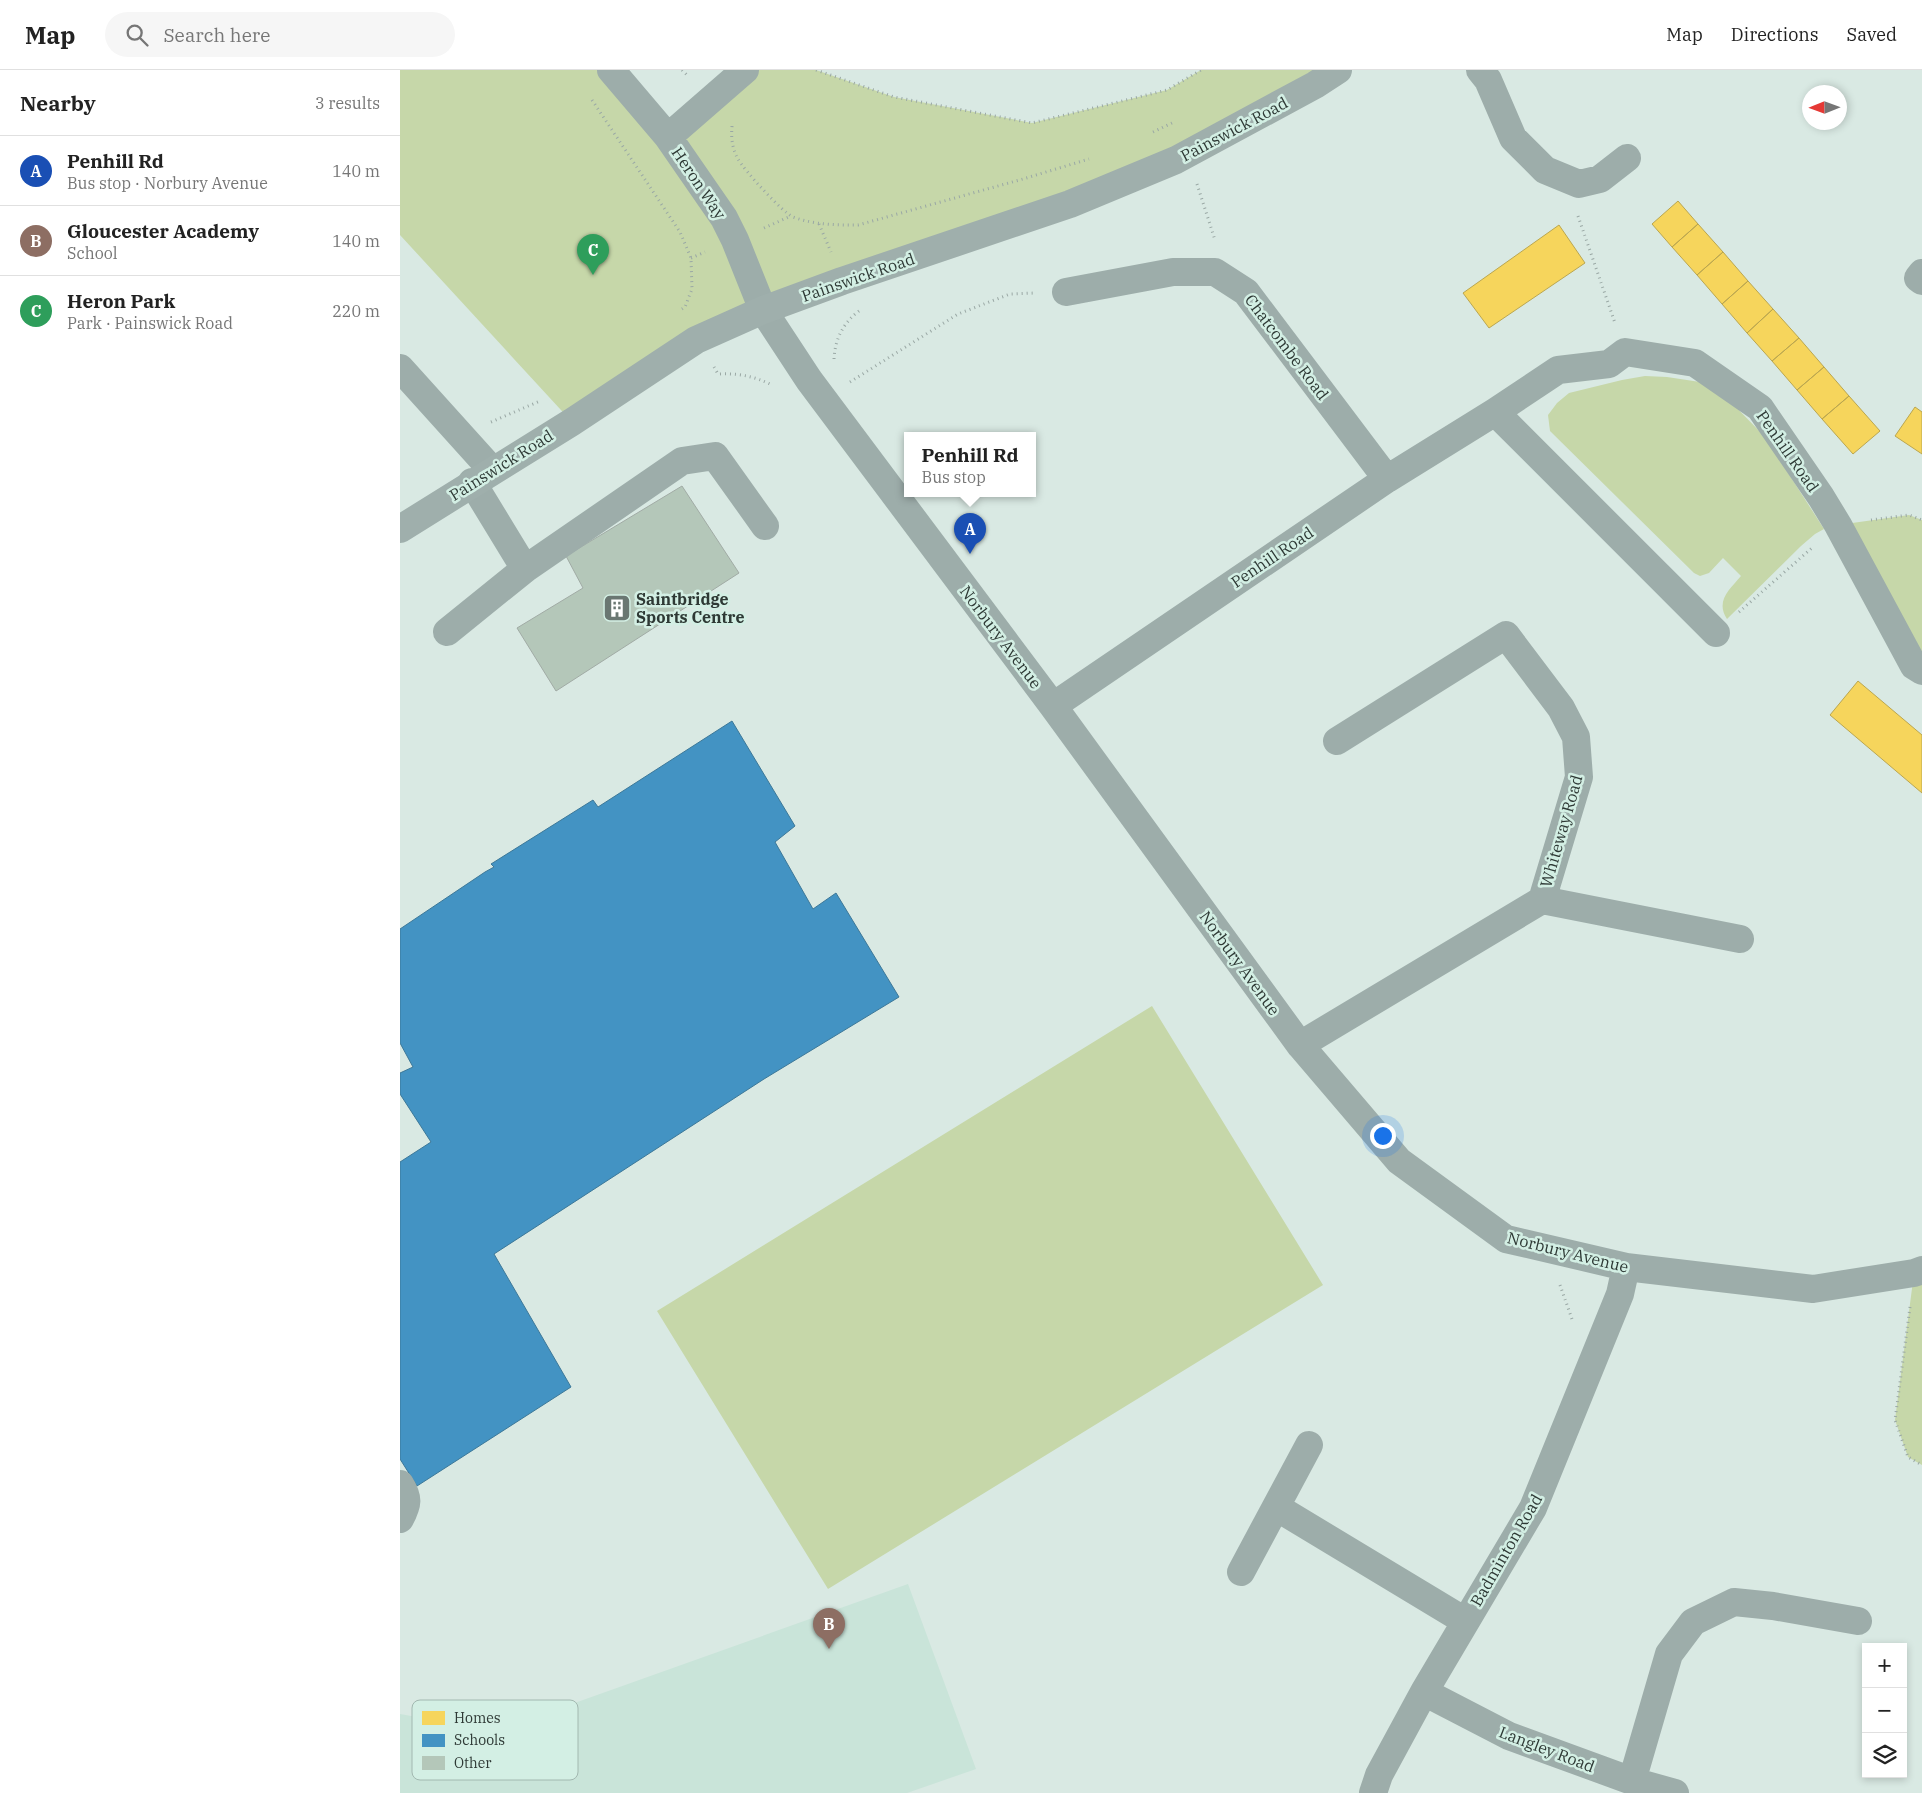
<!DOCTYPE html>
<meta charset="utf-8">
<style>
:root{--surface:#fff;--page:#f6f6f6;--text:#222;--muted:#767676;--line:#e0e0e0;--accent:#6a7772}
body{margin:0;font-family:"IBM Plex Serif",serif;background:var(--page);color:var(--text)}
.controls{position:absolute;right:15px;bottom:15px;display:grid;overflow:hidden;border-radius:0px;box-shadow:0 2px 8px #0003}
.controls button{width:45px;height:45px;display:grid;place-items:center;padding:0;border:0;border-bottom:1px solid var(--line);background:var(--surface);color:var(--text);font:25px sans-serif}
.compass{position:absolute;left:1402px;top:15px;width:45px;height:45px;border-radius:50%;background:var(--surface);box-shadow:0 2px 8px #0003;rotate:269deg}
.you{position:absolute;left:982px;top:1065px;width:18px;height:18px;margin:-12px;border:4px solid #fff;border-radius:50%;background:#1a73e8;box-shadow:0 0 0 8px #1a73e833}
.badge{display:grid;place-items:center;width:32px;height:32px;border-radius:50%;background:var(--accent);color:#fff;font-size:16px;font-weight:700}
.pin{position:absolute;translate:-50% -41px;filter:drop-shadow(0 1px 2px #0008)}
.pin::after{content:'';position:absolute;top:26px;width:18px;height:15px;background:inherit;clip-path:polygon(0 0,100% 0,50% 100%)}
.popup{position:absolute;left:504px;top:362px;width:132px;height:65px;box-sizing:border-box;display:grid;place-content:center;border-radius:0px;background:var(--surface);filter:drop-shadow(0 1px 4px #0005);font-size:16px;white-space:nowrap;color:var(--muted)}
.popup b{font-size:19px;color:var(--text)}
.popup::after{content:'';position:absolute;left:50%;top:100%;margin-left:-10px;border:10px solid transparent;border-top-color:var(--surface)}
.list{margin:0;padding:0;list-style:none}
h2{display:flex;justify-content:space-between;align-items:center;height:65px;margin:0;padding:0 20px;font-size:21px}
h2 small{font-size:16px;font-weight:400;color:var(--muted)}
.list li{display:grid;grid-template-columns:32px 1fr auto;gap:15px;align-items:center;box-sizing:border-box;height:70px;padding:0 20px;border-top:1px solid var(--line)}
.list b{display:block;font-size:19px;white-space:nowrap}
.list p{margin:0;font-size:16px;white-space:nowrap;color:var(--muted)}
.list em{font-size:16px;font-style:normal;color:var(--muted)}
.icon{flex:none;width:28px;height:28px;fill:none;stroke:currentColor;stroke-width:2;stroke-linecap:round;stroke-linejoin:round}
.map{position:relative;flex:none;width:1522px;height:1723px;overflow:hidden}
header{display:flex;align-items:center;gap:30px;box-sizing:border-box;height:70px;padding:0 25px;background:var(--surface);border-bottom:1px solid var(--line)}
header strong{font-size:24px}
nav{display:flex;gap:28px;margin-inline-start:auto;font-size:18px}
.search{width:350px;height:45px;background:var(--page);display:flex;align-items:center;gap:12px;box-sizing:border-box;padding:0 18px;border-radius:28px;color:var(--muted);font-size:19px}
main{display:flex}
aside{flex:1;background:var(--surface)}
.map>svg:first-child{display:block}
.built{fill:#c9e4d9}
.green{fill:#c6d7a9}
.homes{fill:#f6d55c;stroke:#baa650}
.schools{fill:#4393c3;stroke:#3d7898}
.building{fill:#b4c7b9;stroke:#a1aba5}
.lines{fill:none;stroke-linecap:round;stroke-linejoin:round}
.path{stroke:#9aa8a5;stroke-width:3;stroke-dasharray:1 4;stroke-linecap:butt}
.minor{stroke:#9dadaa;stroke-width:28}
.major{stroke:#9fafac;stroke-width:28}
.labels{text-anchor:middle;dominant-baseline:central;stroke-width:5;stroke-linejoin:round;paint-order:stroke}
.street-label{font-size:16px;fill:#2e3935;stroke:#d3efe4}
.poi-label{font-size:16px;font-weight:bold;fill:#2e3935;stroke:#d3efe4;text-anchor:start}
.key{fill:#d3efe4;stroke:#a2b8b0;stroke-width:1}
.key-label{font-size:14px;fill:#2e3935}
</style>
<header>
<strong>Map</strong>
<div class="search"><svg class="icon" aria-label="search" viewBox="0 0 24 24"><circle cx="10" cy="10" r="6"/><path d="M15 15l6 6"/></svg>Search here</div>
<nav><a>Map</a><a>Directions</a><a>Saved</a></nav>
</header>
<main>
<aside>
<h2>Nearby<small>3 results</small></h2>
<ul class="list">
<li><span class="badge" style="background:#1a4fb4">A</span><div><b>Penhill Rd</b><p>Bus stop · Norbury Avenue</p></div><em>140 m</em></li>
<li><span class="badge" style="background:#8d6e63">B</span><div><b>Gloucester Academy</b><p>School</p></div><em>140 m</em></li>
<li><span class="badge" style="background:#2e9e5b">C</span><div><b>Heron Park</b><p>Park · Painswick Road</p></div><em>220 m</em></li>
</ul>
</aside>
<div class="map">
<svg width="1522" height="1723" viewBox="0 0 1522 1723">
<rect width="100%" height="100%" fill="#d9e9e3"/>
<path class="built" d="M508,1514L576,1699L507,1723H0V1644L96,1661Z"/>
<path class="green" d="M0,0H212L268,67L345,0H416L494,27L632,53L767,20L801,0H938L849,52L363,240L172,352L0,165Z
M1245,306L1267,307L1300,312L1332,333L1365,367L1424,459L1415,464L1401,476L1327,549C1315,531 1330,519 1341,506L1323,488L1309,503L1300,506L1294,503L1150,361L1148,345L1157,333L1169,323L1222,310Z
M1509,445L1522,450V601L1438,455Z
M752,936L923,1215L428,1519L257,1241Z
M1522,1200V1395L1508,1387L1495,1350L1514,1203Z"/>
<path class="homes" d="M1278,131L1298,154L1272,177L1252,154Z
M1298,154L1323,182L1297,205L1272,177Z
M1159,155L1185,193L1089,258L1063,223Z
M1323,182L1348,211L1322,234L1297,205Z
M1348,211L1373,239L1347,263L1322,234Z
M1373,239L1399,268L1372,291L1347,263Z
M1399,268L1424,297L1397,320L1372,291Z
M1424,297L1449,326L1422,349L1397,320Z
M1449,326L1480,361L1453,384L1422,349Z
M1515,337L1522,342V384L1495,366Z
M1458,611L1522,665V723L1430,645Z"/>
<path class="schools" d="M332,651L395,756L375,772L413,839L436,823L499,927L364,1009L94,1184L171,1317L17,1416L0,1389V1092L31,1072L0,1024V1003L13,997L0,973V859L85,802L94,797L91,794L193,730L198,737Z"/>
<path class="building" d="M282,416L339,503L156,621L117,558L183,518L166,486Z"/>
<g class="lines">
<path class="path" d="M282,0L289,7
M416,0L494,27L632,53L767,20L801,0
M192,30L280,162L291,188L292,219L285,237L282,239
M332,56C331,68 332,78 338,89C344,100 383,143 393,147C415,155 436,155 458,155L623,109L689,89
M753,62L772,53
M797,114L815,170
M1178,146L1215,253
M419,154L431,182
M364,158L391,146
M291,188L305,182
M434,289C435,269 443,253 459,241
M314,297L318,304C337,303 354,306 372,315
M450,312L558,244L610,224L635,223
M91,352L140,331
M1471,450L1509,445L1522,450
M1339,542L1413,477
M1160,1215L1173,1252
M1510,1237L1495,1350L1508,1387L1522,1395"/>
<path class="minor" d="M211,0L268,67L324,148L335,170L363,240L409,310L653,636L900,975L999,1091L1106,1169L1226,1197L1413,1219L1514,1203L1522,1200
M1080,0L1088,10L1113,68L1145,100L1179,114L1200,109L1227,88
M268,67L345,0
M1522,203L1518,208L1522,211
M666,222L773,202H815L846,222L987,409
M0,298L92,400
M1095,342L1316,563
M125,499L282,391L315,386L365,456
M47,562L125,499L72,412
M653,636L987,409L1095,342L1158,300L1209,294L1225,282L1295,293L1360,338L1421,427L1438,455L1514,596L1522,601
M937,671L1106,565L1161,638L1176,667L1179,707L1142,830
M900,975L1142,830L1340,869
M0,1414C9,1428 8,1434 0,1449
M876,1437L1065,1551
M841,1502L909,1375
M1024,1622L1109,1666L1232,1711L1275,1723
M1232,1711L1269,1584L1293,1552L1334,1532L1373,1536L1458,1551
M973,1723L979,1705L1024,1622L1133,1438L1220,1224L1226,1197"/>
<path class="major" d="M0,459L172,352L296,270L363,240L442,211L670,134L776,90L915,15L938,0"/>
</g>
<defs>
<g id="building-square" transform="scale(1.4375)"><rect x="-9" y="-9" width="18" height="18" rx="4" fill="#6a7772" stroke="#d3efe4"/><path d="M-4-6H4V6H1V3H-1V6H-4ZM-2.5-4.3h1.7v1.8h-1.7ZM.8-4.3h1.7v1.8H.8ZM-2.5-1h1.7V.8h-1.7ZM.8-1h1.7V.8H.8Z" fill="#fff"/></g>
</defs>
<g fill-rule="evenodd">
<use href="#building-square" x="217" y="538"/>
</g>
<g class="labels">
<g class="street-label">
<text transform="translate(834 59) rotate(-28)">Painswick Road</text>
<text transform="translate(299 113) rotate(56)">Heron Way</text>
<text transform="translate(458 207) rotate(-19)">Painswick Road</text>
<text transform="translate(887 277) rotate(53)">Chatcombe Road</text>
<text transform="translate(1388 381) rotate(55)">Penhill Road</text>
<text transform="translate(101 395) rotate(-32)">Painswick Road</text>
<text transform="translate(872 487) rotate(-34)">Penhill Road</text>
<text transform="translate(601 567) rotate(53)">Norbury Avenue</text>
<text transform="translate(1161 761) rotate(-74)">Whiteway Road</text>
<text transform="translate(840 893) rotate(54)">Norbury Avenue</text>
<text transform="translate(1168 1182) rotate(14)">Norbury Avenue</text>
<text transform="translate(1106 1480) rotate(-60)">Badminton Road</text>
<text transform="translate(1147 1679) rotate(21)">Langley Road</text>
</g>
<g class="poi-label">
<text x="236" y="529">Saintbridge<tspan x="236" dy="18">Sports Centre</tspan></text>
</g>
</g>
<rect x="12" y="1630" width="166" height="80" rx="8" class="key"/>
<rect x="22" y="1641" width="23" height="14" fill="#f6d55c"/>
<rect x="22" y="1664" width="23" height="13" fill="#4393c3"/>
<rect x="22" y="1686" width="23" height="14" fill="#b4c7b9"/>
<g class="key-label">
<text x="54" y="1653">Homes</text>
<text x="54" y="1675">Schools</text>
<text x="54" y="1698">Other</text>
</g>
</svg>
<div class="controls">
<button>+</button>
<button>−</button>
<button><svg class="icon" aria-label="layers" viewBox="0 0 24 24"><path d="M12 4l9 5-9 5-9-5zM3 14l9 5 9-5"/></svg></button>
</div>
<svg class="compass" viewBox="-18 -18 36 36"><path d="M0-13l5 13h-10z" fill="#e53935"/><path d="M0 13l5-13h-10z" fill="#767676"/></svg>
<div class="you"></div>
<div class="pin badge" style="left:570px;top:484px;background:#1a4fb4">A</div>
<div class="popup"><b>Penhill Rd</b>Bus stop</div>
<div class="pin badge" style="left:429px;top:1579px;background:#8d6e63">B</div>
<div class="pin badge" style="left:193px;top:205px;background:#2e9e5b">C</div>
</div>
</main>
